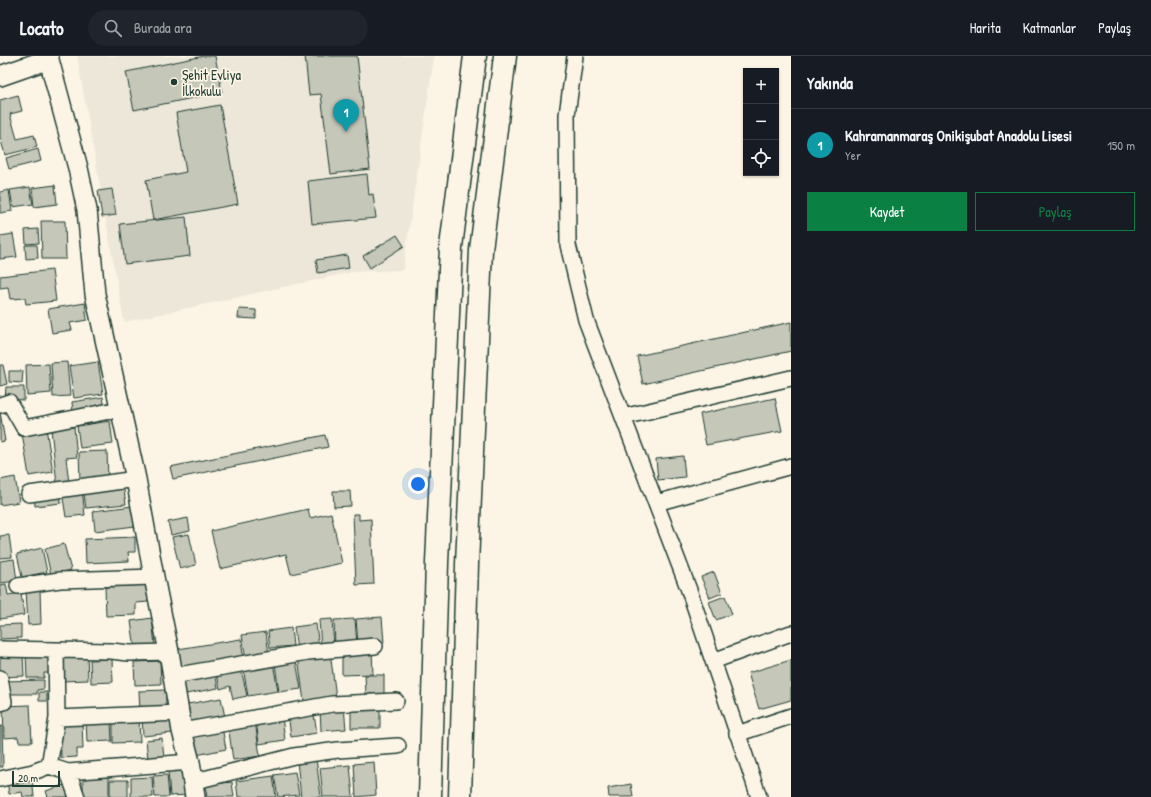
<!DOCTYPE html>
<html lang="tr">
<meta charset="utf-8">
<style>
:root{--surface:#171b24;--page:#20242c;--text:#f1f3f6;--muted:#9ea1a6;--line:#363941;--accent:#0b8043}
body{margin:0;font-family:"Patrick Hand",sans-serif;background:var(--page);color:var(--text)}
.controls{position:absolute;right:12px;top:12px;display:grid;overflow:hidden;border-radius:0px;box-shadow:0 1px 3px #0004}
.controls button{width:36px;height:36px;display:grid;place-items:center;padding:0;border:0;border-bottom:1px solid var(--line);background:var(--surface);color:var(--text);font:20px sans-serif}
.scale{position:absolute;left:12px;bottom:10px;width:48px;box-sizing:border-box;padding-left:4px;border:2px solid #1f3d34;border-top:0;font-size:11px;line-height:14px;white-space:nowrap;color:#1f3d34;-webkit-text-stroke:3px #fcf5e5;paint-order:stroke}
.you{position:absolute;left:418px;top:428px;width:14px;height:14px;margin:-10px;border:3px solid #fff;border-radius:50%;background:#1a73e8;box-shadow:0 0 0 6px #1a73e833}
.badge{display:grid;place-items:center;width:26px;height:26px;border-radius:50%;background:var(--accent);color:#fff;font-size:13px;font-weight:700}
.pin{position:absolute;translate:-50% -33px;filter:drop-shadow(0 1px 2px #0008)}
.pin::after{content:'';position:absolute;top:21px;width:14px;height:12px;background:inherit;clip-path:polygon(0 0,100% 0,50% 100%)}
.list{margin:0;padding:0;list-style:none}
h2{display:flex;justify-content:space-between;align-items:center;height:52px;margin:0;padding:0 16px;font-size:17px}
h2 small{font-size:13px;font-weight:400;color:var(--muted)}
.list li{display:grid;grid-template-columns:26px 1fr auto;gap:12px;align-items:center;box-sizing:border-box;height:72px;padding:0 16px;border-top:1px solid var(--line)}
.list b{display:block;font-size:15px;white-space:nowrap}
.list p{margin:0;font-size:13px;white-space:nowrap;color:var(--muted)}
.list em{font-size:13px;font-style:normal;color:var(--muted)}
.actions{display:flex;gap:8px;padding:12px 16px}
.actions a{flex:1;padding:9px 0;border:1px solid var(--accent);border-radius:0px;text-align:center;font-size:14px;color:var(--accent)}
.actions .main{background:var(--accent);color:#fff}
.icon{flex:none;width:22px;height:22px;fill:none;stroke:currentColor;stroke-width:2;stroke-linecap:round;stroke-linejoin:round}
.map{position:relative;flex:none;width:791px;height:741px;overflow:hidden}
header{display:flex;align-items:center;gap:24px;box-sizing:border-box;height:56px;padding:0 20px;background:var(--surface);border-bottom:1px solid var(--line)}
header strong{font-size:19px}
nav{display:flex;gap:22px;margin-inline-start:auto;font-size:14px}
.search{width:280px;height:36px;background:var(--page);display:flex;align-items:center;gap:10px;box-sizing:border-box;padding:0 14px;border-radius:22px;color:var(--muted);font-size:15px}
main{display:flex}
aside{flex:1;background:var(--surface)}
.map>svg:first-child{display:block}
.built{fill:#ece7d8}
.building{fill:#c5c7b9;stroke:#1f3d34}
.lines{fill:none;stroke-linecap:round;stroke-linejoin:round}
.minor-casing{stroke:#1f3d34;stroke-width:18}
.tertiary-casing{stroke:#1f3d34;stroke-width:22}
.secondary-casing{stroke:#1f3d34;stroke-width:25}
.minor{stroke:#fcf5e5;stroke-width:15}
.tertiary{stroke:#fcf5e5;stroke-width:19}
.secondary{stroke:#fcf5e5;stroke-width:22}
.poi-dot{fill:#1f3d34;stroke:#fcf5e5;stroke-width:1.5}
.labels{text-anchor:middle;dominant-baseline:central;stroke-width:3.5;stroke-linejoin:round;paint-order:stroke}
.poi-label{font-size:14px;fill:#1f3d34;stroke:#fcf5e5;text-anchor:start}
</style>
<header>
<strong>Locato</strong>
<div class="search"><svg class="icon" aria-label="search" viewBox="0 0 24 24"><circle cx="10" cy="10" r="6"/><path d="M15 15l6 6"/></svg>Burada ara</div>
<nav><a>Harita</a><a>Katmanlar</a><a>Paylaş</a></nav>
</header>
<main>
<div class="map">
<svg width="791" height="741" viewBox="0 0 791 741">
<rect width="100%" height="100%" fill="#fcf5e5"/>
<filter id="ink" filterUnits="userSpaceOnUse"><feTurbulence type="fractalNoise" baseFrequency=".025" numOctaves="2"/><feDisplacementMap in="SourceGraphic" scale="8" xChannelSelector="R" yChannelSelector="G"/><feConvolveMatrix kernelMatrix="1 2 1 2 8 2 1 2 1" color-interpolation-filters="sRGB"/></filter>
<g filter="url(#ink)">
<path class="built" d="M77,0H434L403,214L352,216L124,266Z"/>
<path class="building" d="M204,0H215L222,36L134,54L126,16Z
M305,0H357L370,113L331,118L321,38L309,39Z
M18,39L22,55L10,58L17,83L34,79L37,91L5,99L0,81V44Z
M220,49L238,148L153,164L146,124L186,116L176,57Z
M38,93L41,105L9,113L6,102Z
M367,118L369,139L373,138L376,162L312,168L308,125Z
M55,129L57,148L34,151L32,132Z
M30,131L33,148L13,151L10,134Z
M112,133L116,159L102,161L98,135Z
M9,134L12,155L0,157V136Z
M186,161L190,200L125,208L120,168Z
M41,165H65L66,203H42Z
M38,173L39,187L26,188L25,174Z
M13,178L17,201L0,203V180Z
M397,179L404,190L370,212L363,200Z
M25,189H37L38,202L26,203Z
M347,199L349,212L318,217L316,204Z
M52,214L56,245L26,248L25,242L10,243L8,231L0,232V220Z
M85,247L87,264L70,267L72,274L52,277L48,253Z
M239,253L256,254V263L238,262Z
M791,266V295L643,328L637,300Z
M67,306L70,340L53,341L51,307Z
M98,306L103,338L74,342L69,310Z
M49,308L51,337L27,339L26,309Z
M0,309H3L7,328L0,330Z
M9,315H23L22,327L9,326Z
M6,331H24V344L5,343Z
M103,341L105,352L73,357L72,346Z
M775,342L782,375L706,389L700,358Z
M0,356L5,385L0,386Z
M110,365L113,388L80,392L77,370Z
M74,371L77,401L66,402L69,427L57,428L51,373Z
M46,372L53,416L29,420L22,377Z
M325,379L328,391L173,423L170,411Z
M107,395L108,424L80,425L79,396Z
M683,400L685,421L658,424L656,403Z
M15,421L19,446L0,449V424Z
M123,427L126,448L86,452L83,432Z
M82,434L85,459L66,461L62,436Z
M333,435H350L351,450L334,451Z
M60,436L61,447L35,450L34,439Z
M133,450L135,470L95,475L93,455Z
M308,453L310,462L331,457L342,507L291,518L286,498L220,513L211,475Z
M353,458H359V464L371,463L374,528L356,529Z
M188,462L190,475L171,479L168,466Z
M189,478L196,509L180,513L172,481Z
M9,479L12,501L0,502V480Z
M135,481V496H128L129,505L86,507L85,483Z
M64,488L71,514L51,519L45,493Z
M42,492L47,516L22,521L17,498Z
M14,503L17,525L0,527V505Z
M714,516L722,537L710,542L701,521Z
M6,528L8,539L21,537L24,559L0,563V529Z
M147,529L148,546L136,547V559L106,560L105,531Z
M26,533H40L41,568L28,569Z
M725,540L732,558L716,564L709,546Z
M382,561L384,587L358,588L356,563Z
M152,562L155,590L135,593L131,565Z
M332,563L334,591L321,592L319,564Z
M355,563L357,589L335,590L334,564Z
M21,568V582L0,583V569Z
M316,568L319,592L297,595L294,571Z
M291,572L293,590L270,592L268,575Z
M266,576L269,600L246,604L242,579Z
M241,583L244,606L181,615L178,593Z
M372,594L373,618L342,619V595Z
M330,596L336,641L304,646L298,601Z
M87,597L88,624L62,625L61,598Z
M23,598L24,620L0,621V599Z
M52,598V617H44V622H27L26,599Z
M112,603L113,626L91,627L90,604Z
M791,604V644L759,653L748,617Z
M160,605L161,628L135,629L134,606Z
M296,605L301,633L279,636L275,608Z
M273,607L278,635L248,640L243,611Z
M241,613L247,640L233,643L230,630L220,633L217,618Z
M215,616L218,632L186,638L183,622Z
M365,619H384V638H366Z
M44,624V633L37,634V638H4V625Z
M166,634V655L140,656L139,635Z
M39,636H47V645H39Z
M221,642L226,666L192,672L188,648Z
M30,649L32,686H19L18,681L4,682L3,650Z
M351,649H380V672H351Z
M344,651L346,673L321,675L320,652Z
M313,653L317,677L291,681L288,657Z
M170,659L172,677L143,680L142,662Z
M282,661L285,684L259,688L256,664Z
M139,663L140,686L113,687V664Z
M86,664H111L112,685L87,686Z
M82,665L83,693H77V701L61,702L60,666Z
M255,665L260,700L233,704L228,669Z
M0,670H2L3,711H0Z
M222,671L226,693L196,699L192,677Z
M162,682L164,701L148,703L146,684Z
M316,702L321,741H301L297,705Z
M374,706L376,739L356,741L354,708Z
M350,709L353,741H323L320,712Z
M185,714L187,739L170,740L168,715Z
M295,716L299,739L278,741L274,719Z
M167,719L169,741H155L153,720Z
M83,720H109V741H83Z
M273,720L276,741H238L236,725Z
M32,721L34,741H23L22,736L9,738L7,725Z
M152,721L153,741H131V722Z
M110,724H128V741H110Z
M232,726L234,741H207L205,729Z
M67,728L71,741H48L46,735Z
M631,728L633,741H609L608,732Z"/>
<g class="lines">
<g class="minor-casing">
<path id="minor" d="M575,0L567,59L568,189L586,264L689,534L759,741
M0,349L9,346L24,372L120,353
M623,361L791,322
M29,438L136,423
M656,447L791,410
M18,530L60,524L154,521
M0,593L111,595L129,597L169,596
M713,605L791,577
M173,620L308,596L375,590
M0,622L4,646L0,647
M57,662L180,657
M182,675L332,648L396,645
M737,678L791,660
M49,710L57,662L56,595
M68,716L77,741
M0,723L33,716L49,710L68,716L190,706
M192,726L294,700L338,694L398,690"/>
</g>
<g class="tertiary-casing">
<path id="tertiary" d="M48,0L78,112L87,154L95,238L136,423L154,521L169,596L182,675L190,706L195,741
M0,20L49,3"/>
</g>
<g class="secondary-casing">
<path id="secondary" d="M430,741L437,507L451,191L475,0
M460,741L467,508L481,194L505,0"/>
</g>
<use href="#minor" class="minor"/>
<use href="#tertiary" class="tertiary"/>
<use href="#secondary" class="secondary"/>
</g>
</g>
<circle class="poi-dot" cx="174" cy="26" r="4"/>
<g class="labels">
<g class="poi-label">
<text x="182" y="18">Şehit Evliya<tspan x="182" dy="16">İlkokulu</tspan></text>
</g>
</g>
</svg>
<div class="controls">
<button>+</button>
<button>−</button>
<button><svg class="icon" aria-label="locate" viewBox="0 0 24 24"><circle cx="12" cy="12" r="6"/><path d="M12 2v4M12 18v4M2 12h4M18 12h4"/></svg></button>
</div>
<div class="scale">20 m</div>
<div class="you"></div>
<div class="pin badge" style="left:346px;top:76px;background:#0f9aa8">1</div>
</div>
<aside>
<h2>Yakında<small></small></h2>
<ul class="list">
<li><span class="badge" style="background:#0f9aa8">1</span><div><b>Kahramanmaraş Onikişubat Anadolu Lisesi</b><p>Yer</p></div><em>150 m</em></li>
</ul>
<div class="actions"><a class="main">Kaydet</a><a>Paylaş</a></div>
</aside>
</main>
